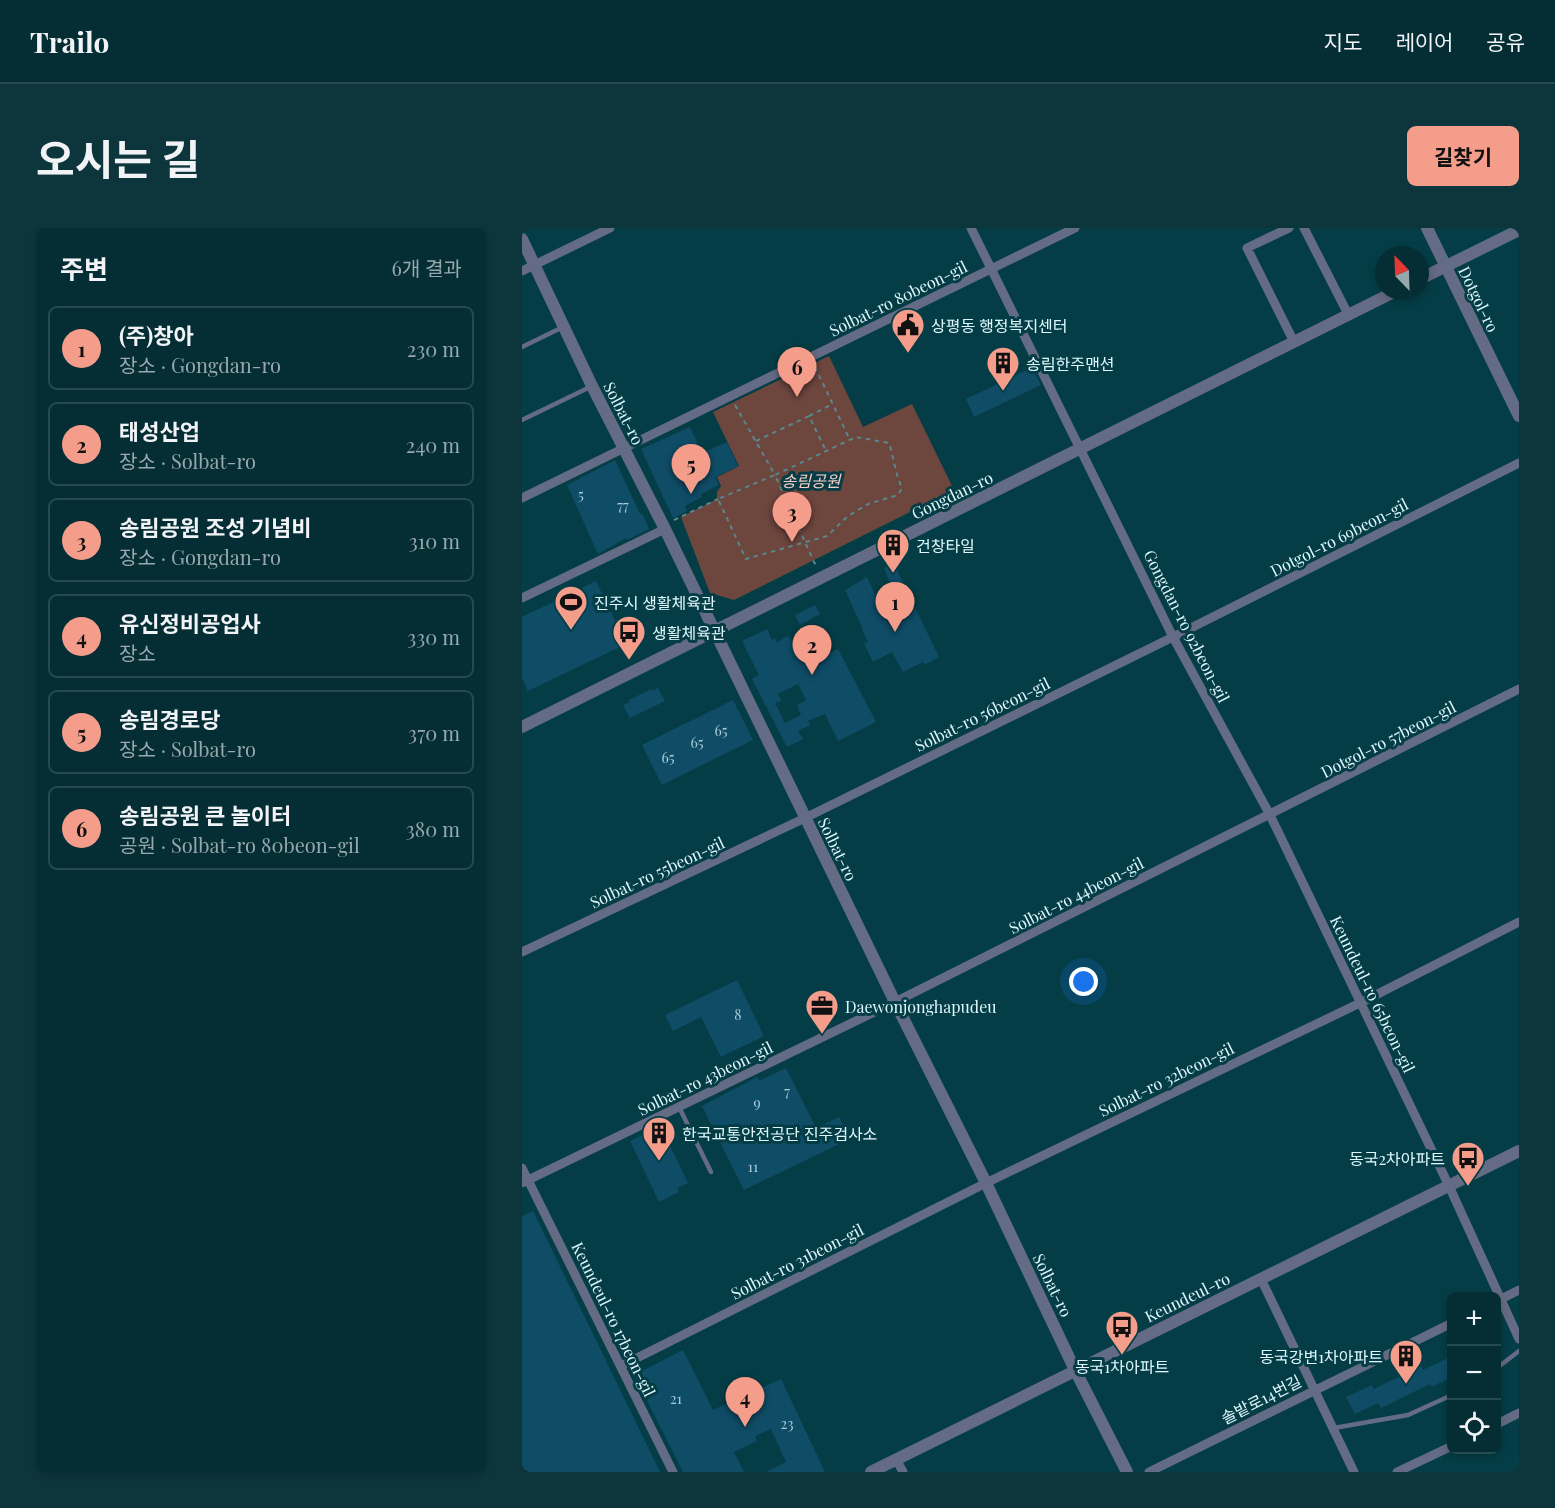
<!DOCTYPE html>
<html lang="ko">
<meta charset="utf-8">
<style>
:root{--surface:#042e34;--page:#0d363c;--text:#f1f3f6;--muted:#97a8ac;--line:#254a4f;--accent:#f49d8b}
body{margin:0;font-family:"Playfair Display","Noto Sans KR",serif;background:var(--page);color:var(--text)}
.controls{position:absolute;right:18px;bottom:18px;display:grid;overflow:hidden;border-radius:9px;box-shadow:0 3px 9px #0003}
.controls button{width:54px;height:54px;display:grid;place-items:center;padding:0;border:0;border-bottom:2px solid var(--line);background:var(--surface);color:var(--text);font:30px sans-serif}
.compass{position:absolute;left:853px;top:18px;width:54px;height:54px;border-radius:50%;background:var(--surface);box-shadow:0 3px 9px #0003;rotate:337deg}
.you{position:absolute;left:562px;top:754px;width:21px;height:21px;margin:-15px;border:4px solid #fff;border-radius:50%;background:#1a73e8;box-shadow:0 0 0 9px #1a73e833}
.badge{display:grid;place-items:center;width:39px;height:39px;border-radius:50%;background:var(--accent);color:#111;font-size:20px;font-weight:700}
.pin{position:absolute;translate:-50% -50px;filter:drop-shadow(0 2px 3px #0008)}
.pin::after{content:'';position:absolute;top:32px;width:21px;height:18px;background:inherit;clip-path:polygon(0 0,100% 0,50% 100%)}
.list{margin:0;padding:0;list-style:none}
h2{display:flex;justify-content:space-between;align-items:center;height:78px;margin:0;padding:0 24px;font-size:26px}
h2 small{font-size:20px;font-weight:400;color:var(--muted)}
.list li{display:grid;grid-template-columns:39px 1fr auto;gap:18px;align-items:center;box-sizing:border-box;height:84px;margin:0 12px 12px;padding:0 12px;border:2px solid var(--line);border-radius:9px}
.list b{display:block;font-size:22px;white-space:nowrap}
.list p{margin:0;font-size:20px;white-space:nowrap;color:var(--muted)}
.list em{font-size:20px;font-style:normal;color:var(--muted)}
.icon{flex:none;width:33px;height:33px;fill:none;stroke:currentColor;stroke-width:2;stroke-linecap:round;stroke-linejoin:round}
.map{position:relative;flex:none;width:997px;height:1244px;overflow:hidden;border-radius:9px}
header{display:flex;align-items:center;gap:36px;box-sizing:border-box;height:84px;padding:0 30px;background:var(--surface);border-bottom:2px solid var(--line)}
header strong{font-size:28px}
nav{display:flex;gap:33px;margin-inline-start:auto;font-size:21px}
.intro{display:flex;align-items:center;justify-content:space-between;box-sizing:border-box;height:144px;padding:0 36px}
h1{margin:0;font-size:42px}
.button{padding:15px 27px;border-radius:9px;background:var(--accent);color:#111;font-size:21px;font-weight:700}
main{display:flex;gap:36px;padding:0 36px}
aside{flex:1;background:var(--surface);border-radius:9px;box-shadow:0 3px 9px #0003}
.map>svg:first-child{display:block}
.green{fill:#6d463e}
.building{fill:#0f4c66;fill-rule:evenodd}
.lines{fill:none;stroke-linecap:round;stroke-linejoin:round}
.path{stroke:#5a868d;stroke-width:2;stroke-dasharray:4.5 4.5;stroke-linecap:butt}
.service{stroke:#646b84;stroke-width:4.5}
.minor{stroke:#646b84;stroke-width:9}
.tertiary{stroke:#646b84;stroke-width:12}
.labels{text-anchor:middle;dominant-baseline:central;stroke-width:6;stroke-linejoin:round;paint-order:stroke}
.number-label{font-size:14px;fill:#aacdd7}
.street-label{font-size:16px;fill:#def8fd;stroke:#053d46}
.poi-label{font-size:16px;fill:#def8fd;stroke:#053d46;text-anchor:start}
.park-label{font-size:16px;font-style:italic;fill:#f7cec5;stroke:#053d46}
</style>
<header>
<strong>Trailo</strong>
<nav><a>지도</a><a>레이어</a><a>공유</a></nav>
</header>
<div class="intro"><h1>오시는 길</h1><a class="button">길찾기</a></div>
<main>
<aside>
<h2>주변<small>6개 결과</small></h2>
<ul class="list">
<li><span class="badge">1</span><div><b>(주)창아</b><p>장소 · Gongdan-ro</p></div><em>230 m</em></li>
<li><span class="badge">2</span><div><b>태성산업</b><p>장소 · Solbat-ro</p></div><em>240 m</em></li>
<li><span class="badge">3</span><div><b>송림공원 조성 기념비</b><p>장소 · Gongdan-ro</p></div><em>310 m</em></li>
<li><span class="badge">4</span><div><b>유신정비공업사</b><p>장소</p></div><em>330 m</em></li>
<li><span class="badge">5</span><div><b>송림경로당</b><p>장소 · Solbat-ro</p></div><em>370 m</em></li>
<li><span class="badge">6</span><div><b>송림공원 큰 놀이터</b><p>공원 · Solbat-ro 80beon-gil</p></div><em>380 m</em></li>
</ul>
</aside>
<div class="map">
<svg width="997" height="1244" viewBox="0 0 997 1244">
<rect width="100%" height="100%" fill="#053d46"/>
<path class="green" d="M307,128L341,199L390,176L432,262L212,372L188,365L159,289L195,271V264L199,258L195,249L217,238L191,184Z"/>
<path class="building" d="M510,140L519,157L452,189L444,171Z
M168,199L180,225L205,214L216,238L193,249L197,257L179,266L180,269L163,278L165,283L151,290L119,221Z
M93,232L118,286L120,285L127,301L105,312L104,310L76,326L45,257Z
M372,336L417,429L402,437L401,434L381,444L370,424L351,434L342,415L346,414L339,399H340L323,362L345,349L352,364L354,373L372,364L362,340Z
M74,353L104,416L6,463L0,450V389Z
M293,377L298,386L278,397L273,387Z
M245,401L250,412L253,410L255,415L266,407L280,435L289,430L290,434L316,421L354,494L316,513L303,486L286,493L288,497L276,503L281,511L265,519L230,451L237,447L220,413ZM276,456L284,472L275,477L279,487L263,495L253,475L259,473L256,466Z
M136,460L143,473L108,490L101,477L108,474L107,472L129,461L130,463Z
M211,472L231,512L140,557L120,517Z
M215,752L242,808L199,829L179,789L151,803L143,787Z
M264,840L294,900L317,889L328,911L222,962L180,878L235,849L237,853Z
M141,903L166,955L155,960L157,964L137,974L108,913L127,904L129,909Z
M11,983L89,1143L138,1244H0V988Z
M161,1122L191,1182L259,1151L303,1244H244L264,1234L249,1201L233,1208L235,1213L212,1224L222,1244H161L112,1147Z
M930,1128V1149L909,1159L908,1156L859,1180L856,1175L833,1186L824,1169L850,1157L852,1161L899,1138L901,1142Z"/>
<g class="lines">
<path class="path" d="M293,139L328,212
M213,177L253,247L334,209L367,215C372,230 373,245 380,260L376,267L346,276L326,288L305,308L224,331L196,271L253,247L292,334L294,337
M287,188L311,176
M234,213L287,188L304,223
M152,292L196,271"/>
<path class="service" d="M0,119L41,99
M0,192L68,159
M157,879L189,944
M975,1140L997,1123
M812,1200L886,1187L930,1167"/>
<path class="minor" d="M449,0L651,409L748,587L927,958L997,1111
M767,0L725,20L772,114
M782,0L827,88
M0,43L88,0
M0,270L553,0
M0,370L143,301
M0,724L283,590L651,409L997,235
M0,940L151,1244
M0,955L373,774L997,461
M739,1051L832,1244
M975,1073L997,1062
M99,1138L464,955L838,775L997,694
M975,1196L997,1185
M374,1231L381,1244
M627,1244L930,1095
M875,1244L930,1218"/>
<path class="tertiary" d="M905,0L997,188
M0,11L70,158L143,301L373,774L464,955L553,1142L605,1244
M898,51L997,2
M0,499L874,63
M349,1244L997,923"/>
</g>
<defs>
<g id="civic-pin" transform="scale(1.725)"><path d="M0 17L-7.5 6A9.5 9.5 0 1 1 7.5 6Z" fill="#f49d8b" stroke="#053d46"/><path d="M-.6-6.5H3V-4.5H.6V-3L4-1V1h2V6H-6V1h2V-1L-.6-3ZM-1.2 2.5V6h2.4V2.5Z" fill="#111"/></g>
<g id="building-pin" transform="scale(1.725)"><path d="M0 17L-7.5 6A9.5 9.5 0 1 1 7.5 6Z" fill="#f49d8b" stroke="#053d46"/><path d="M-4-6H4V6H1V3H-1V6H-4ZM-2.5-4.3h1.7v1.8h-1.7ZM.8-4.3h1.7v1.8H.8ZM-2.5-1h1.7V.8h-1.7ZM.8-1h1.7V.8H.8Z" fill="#111"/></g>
<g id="stadium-pin" transform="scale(1.725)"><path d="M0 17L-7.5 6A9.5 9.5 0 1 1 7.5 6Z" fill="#f49d8b" stroke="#053d46"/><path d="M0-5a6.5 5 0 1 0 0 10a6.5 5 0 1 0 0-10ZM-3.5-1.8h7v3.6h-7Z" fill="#111"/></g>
<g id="bus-pin" transform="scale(1.725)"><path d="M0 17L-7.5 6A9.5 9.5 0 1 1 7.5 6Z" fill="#f49d8b" stroke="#053d46"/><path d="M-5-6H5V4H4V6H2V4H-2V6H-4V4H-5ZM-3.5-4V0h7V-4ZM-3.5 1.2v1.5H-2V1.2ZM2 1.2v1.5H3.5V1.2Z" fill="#111"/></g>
<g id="office-pin" transform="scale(1.725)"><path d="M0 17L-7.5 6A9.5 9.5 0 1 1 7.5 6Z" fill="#f49d8b" stroke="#053d46"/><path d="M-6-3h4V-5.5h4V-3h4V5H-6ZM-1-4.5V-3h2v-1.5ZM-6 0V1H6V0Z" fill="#111"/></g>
</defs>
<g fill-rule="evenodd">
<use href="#civic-pin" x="386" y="97"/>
<use href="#building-pin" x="481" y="135"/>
<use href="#building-pin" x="371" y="317"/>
<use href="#stadium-pin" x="49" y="374"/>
<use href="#bus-pin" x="107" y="404"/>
<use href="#office-pin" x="300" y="778"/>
<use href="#building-pin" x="137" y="905"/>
<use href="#bus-pin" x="946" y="930"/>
<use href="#bus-pin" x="600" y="1099"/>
<use href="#building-pin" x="884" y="1128"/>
</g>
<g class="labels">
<g class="number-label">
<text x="59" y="266">5</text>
<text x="101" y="277">77</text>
<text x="199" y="502">65</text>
<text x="175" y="514">65</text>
<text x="146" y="529">65</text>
<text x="216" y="786">8</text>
<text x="265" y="863">7</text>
<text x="235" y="874">9</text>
<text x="231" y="938">11</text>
<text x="154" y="1170">21</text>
<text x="265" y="1195">23</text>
</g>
<g class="street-label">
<text transform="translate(376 70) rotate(-26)">Solbat-ro 80beon-gil</text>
<text transform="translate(957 71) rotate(64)">Dotgol-ro</text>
<text transform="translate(102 185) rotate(63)">Solbat-ro</text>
<text transform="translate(430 267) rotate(-26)">Gongdan-ro</text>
<text transform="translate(817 309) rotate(-27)">Dotgol-ro 69beon-gil</text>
<text transform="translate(665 398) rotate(63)">Gongdan-ro 92beon-gil</text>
<text transform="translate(460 486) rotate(-26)">Solbat-ro 56beon-gil</text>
<text transform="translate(866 511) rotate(-27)">Dotgol-ro 57beon-gil</text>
<text transform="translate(316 621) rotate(64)">Solbat-ro</text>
<text transform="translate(135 644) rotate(-25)">Solbat-ro 55beon-gil</text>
<text transform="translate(554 667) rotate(-27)">Solbat-ro 44beon-gil</text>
<text transform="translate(851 766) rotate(64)">Keundeul-ro 65beon-gil</text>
<text transform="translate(183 850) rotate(-26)">Solbat-ro 43beon-gil</text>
<text transform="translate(644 851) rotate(-26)">Solbat-ro 32beon-gil</text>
<text transform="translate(275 1033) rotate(-27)">Solbat-ro 31beon-gil</text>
<text transform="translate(531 1057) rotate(64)">Solbat-ro</text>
<text transform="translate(665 1069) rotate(-26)">Keundeul-ro</text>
<text transform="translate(92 1091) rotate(64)">Keundeul-ro 17beon-gil</text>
<text transform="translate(739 1171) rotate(-27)">솔밭로14번길</text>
</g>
<g class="poi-label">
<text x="409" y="97">상평동 행정복지센터</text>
<text x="504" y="135">송림한주맨션</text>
<text x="394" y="317">건창타일</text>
<text x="72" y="374">진주시 생활체육관</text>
<text x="130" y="404">생활체육관</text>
<text x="323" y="778">Daewonjonghapudeu</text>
<text x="160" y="905">한국교통안전공단 진주검사소</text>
<text x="923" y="930" text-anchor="end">동국2차아파트</text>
<text x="861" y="1128" text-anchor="end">동국강변1차아파트</text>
<text x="600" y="1138" text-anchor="middle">동국1차아파트</text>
</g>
<g class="park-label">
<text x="289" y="252">송림공원</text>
</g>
</g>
</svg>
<div class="controls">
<button>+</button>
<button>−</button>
<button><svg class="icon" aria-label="locate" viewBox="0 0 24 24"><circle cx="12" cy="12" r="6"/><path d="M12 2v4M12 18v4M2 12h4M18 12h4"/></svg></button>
</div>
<svg class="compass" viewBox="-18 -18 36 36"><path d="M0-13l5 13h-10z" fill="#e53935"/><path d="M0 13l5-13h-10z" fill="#97a8ac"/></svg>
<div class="you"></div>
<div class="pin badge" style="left:373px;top:404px">1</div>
<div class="pin badge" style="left:290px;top:447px">2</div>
<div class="pin badge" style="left:270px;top:314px">3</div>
<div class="pin badge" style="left:223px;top:1199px">4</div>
<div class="pin badge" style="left:169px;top:266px">5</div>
<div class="pin badge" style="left:275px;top:169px">6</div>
</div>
</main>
